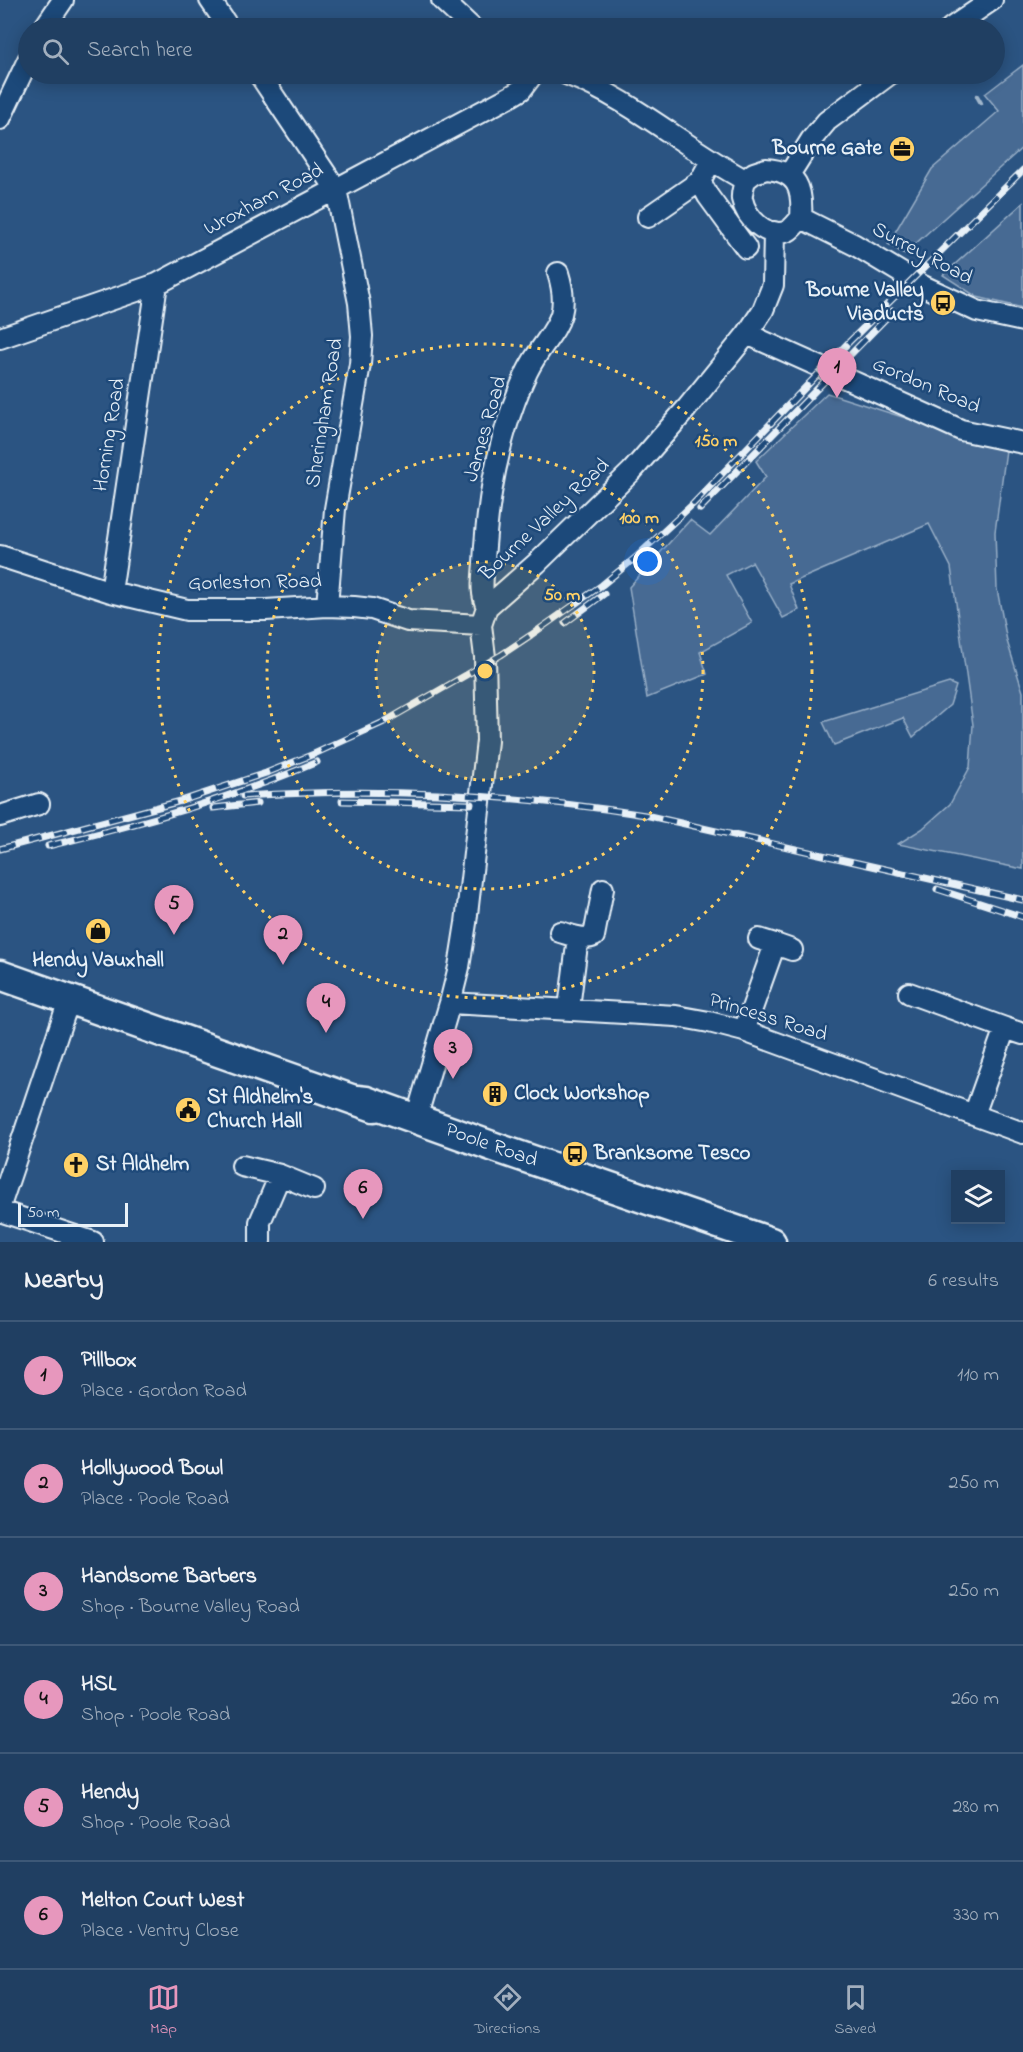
<!DOCTYPE html>
<meta charset="utf-8">
<style>
:root{--surface:#203f62;--page:#2d4a6b;--text:#f1f3f6;--muted:#a2afbe;--line:#3d5877;--accent:#e797bd}
body{margin:0;font-family:"Indie Flower",sans-serif;background:var(--page);color:var(--text)}
.controls{position:absolute;right:18px;bottom:18px;display:grid;overflow:hidden;border-radius:0px;box-shadow:0 3px 15px #0003}
.controls button{width:54px;height:54px;display:grid;place-items:center;padding:0;border:0;border-bottom:2px solid var(--line);background:var(--surface);color:var(--text);font:30px sans-serif}
.scale{position:absolute;left:18px;bottom:15px;width:110px;box-sizing:border-box;padding-left:6px;border:3px solid #e8f1f8;border-top:0;font-size:16px;line-height:21px;white-space:nowrap;color:#e8f1f8;-webkit-text-stroke:4px #1f4a7a;paint-order:stroke}
.you{position:absolute;left:648px;top:562px;width:21px;height:21px;margin:-15px;border:4px solid #fff;border-radius:50%;background:#1a73e8;box-shadow:0 0 0 9px #1a73e833}
.badge{display:grid;place-items:center;width:39px;height:39px;border-radius:50%;background:var(--accent);color:#111;font-size:20px;font-weight:700}
.pin{position:absolute;translate:-50% -50px;filter:drop-shadow(0 2px 3px #0008)}
.pin::after{content:'';position:absolute;top:32px;width:21px;height:18px;background:inherit;clip-path:polygon(0 0,100% 0,50% 100%)}
.list{margin:0;padding:0;list-style:none}
h2{display:flex;justify-content:space-between;align-items:center;height:78px;margin:0;padding:0 24px;font-size:26px}
h2 small{font-size:20px;font-weight:400;color:var(--muted)}
.list li{display:grid;grid-template-columns:39px 1fr auto;gap:18px;align-items:center;box-sizing:border-box;height:108px;padding:0 24px;border-top:2px solid var(--line)}
.list b{display:block;font-size:22px;white-space:nowrap}
.list p{margin:0;font-size:20px;white-space:nowrap;color:var(--muted)}
.list em{font-size:20px;font-style:normal;color:var(--muted)}
.icon{flex:none;width:33px;height:33px;fill:none;stroke:currentColor;stroke-width:2;stroke-linecap:round;stroke-linejoin:round}
.map{position:relative;flex:none;width:1023px;height:1242px;overflow:hidden}
.search{position:absolute;background:var(--surface);box-shadow:0 3px 15px #0003;left:18px;right:18px;top:18px;height:66px;display:flex;align-items:center;gap:15px;box-sizing:border-box;padding:0 21px;border-radius:33px;color:var(--muted);font-size:22px}
.sheet{height:726px;background:var(--surface)}
nav{display:flex;justify-content:space-around;align-items:center;box-sizing:border-box;height:84px;border-top:2px solid var(--line);background:var(--surface);font-size:16px;color:var(--muted)}
nav a{display:grid;justify-items:center;gap:3px}
nav .on{color:var(--accent)}
.map>svg:first-child{display:block}
.green{fill:#476b93;stroke:#98aec6;stroke-width:1.5}
.lines{fill:none;stroke-linecap:round;stroke-linejoin:round}
.stream{stroke:#a0b6cb;stroke-width:4.5}
.minor-casing{stroke:#e8f1f8;stroke-width:24}
.highway-casing{stroke:#e8f1f8;stroke-width:33}
.minor{stroke:#1f4a7a;stroke-width:20}
.highway{stroke:#1f4a7a;stroke-width:28}
.rail-casing{stroke:#e8f1f8;stroke-width:7}
.rail{stroke:#1f4a7a;stroke-width:4.5;stroke-dasharray:14;stroke-linecap:butt}
.ring{fill:none;stroke:#ffd166;stroke-width:3;stroke-dasharray:3 6}
.labels{text-anchor:middle;dominant-baseline:central;stroke-width:5;stroke-linejoin:round;paint-order:stroke}
.poi-label{font-size:21px;font-weight:bold;fill:#e8f1f8;stroke:#1f4a7a;text-anchor:start}
.street-label{font-size:21px;fill:#e8f1f8;stroke:#1f4a7a}
.centre{fill:#ffd166;stroke:#1f4a7a;stroke-width:3}
.ring-label{font-size:18px;text-anchor:middle;font-weight:bold;fill:#ffd166;stroke:#1f4a7a;stroke-width:5;stroke-linejoin:round;paint-order:stroke}
</style>
<div class="map">
<svg width="1023" height="1242" viewBox="0 0 1023 1242">
<rect width="100%" height="100%" fill="#2b5482"/>
<filter id="ink" filterUnits="userSpaceOnUse"><feTurbulence type="fractalNoise" baseFrequency=".0167" numOctaves="2"/><feDisplacementMap in="SourceGraphic" scale="12" xChannelSelector="R" yChannelSelector="G"/><feConvolveMatrix kernelMatrix="1 2 1 2 8 2 1 2 1" color-interpolation-filters="sRGB"/></filter>
<g filter="url(#ink)">
<path class="green" d="M1023,65V147L904,254L888,244L932,169L999,111L985,94Z
M1023,203V308L977,297L943,275Z
M827,393L1006,450L995,532L997,589L1007,641L1023,692V869L898,844L922,829L950,804L970,767L973,725L951,567L929,524L789,584L799,610L783,618L752,562L726,575L752,623L700,652L707,674L647,698L629,587L690,520L710,535L766,477L756,461Z
M949,683L956,686L950,705L913,737L903,718L834,745L823,722Z"/>
<g class="lines">
<path class="stream" d="M977,96L981,103"/>
<g class="minor-casing">
<path id="minor" d="M210,0L229,28
M442,0L472,28
M44,28L63,0
M951,28L992,0
M259,74L336,189L359,303L362,336L360,364L335,509L327,606
M566,74C631,99 684,147 745,180
M0,119L28,60
M766,169C798,171 803,189 801,218C797,222 793,228 788,231C767,240 746,218 742,199C741,193 744,186 745,180L754,173Z
M789,175L811,140L827,121L890,74
M700,181L708,196L746,248
M648,217L700,181L711,161
M801,218L855,245L923,286L977,311L1023,321
M747,334L961,430L1023,443
M0,338L157,284L511,96L521,90L533,74
M0,556L111,592L187,610H266L327,606L354,607L372,609L408,621L481,625
M111,592L157,284
M487,607C480,593 483,578 484,563C487,498 500,430 527,372C547,331 574,324 558,273
M0,816L39,804
M560,932C571,935 584,941 594,936L603,889
M775,944L792,950
M909,993L1005,1028L974,1115
M450,1003L676,1016L709,1022L744,1031L1023,1133
M569,1008L578,937
M1005,1028L1023,1034
M744,1031L775,944L759,939
M416,1119L450,1003L459,967L466,923L487,741L485,657L481,625L487,607L537,563L632,471L687,408L747,334L763,310L773,285L774,232
M242,1166L280,1175L314,1189
M0,1206L69,1000
M0,1211L93,1242
M260,1242V1222L280,1175"/>
</g>
<g class="highway-casing">
<g id="highway">
<path d="M0,975L374,1107"/>
<path id="s1" d="M357,1100L366,1101L500,1149L771,1242"/>
</g>
</g>
<use href="#minor" class="minor"/>
<use href="#highway" class="highway"/>
<g class="rail-casing">
<path id="rail" d="M700,509L893,311
M565,623L604,594
M243,796C377,787 512,794 645,815L1023,900
M342,801L471,804
M213,808L258,803
M48,846C140,824 230,799 317,762
M0,849L181,801L266,773L314,754L384,722L501,655L531,635L602,585L635,558L693,504L849,342L1023,170
M937,889L1023,917"/>
</g>
<use href="#rail" class="rail"/>
</g>
</g>
<circle cx="485" cy="671" r="109" fill="#ffd166" fill-opacity=".12"/>
<g class="ring">
<circle cx="485" cy="671" r="109"/>
<circle cx="485" cy="671" r="218"/>
<circle cx="485" cy="671" r="327"/>
</g>
<defs>
<g id="office-disc" transform="scale(1.35)"><circle r="9.5" fill="#ffd166" stroke="#1f4a7a"/><path d="M-6-3h4V-5.5h4V-3h4V5H-6ZM-1-4.5V-3h2v-1.5ZM-6 0V1H6V0Z" fill="#111"/></g>
<g id="bus-disc" transform="scale(1.35)"><circle r="9.5" fill="#ffd166" stroke="#1f4a7a"/><path d="M-5-6H5V4H4V6H2V4H-2V6H-4V4H-5ZM-3.5-4V0h7V-4ZM-3.5 1.2v1.5H-2V1.2ZM2 1.2v1.5H3.5V1.2Z" fill="#111"/></g>
<g id="shop-disc" transform="scale(1.35)"><circle r="9.5" fill="#ffd166" stroke="#1f4a7a"/><path d="M-5-2.5h2.3a2.7 3.5 0 0 1 5.4 0H5L5.5 6h-11ZM-1.5-2.5h3a1.5 2.3 0 0 0-3 0Z" fill="#111"/></g>
<g id="building-disc" transform="scale(1.35)"><circle r="9.5" fill="#ffd166" stroke="#1f4a7a"/><path d="M-4-6H4V6H1V3H-1V6H-4ZM-2.5-4.3h1.7v1.8h-1.7ZM.8-4.3h1.7v1.8H.8ZM-2.5-1h1.7V.8h-1.7ZM.8-1h1.7V.8H.8Z" fill="#111"/></g>
<g id="civic-disc" transform="scale(1.35)"><circle r="9.5" fill="#ffd166" stroke="#1f4a7a"/><path d="M-.6-6.5H3V-4.5H.6V-3L4-1V1h2V6H-6V1h2V-1L-.6-3ZM-1.2 2.5V6h2.4V2.5Z" fill="#111"/></g>
<g id="church-disc" transform="scale(1.35)"><circle r="9.5" fill="#ffd166" stroke="#1f4a7a"/><path d="M-1.2-6h2.4v3.5h3.3v2.4h-3.3V6h-2.4V-.1h-3.3v-2.4h3.3Z" fill="#111"/></g>
</defs>
<g fill-rule="evenodd">
<use href="#office-disc" x="902" y="149"/>
<use href="#bus-disc" x="943" y="303"/>
<use href="#shop-disc" x="98" y="931"/>
<use href="#building-disc" x="495" y="1094"/>
<use href="#civic-disc" x="188" y="1110"/>
<use href="#bus-disc" x="575" y="1154"/>
<use href="#church-disc" x="76" y="1165"/>
</g>
<g class="labels">
<g class="poi-label">
<text x="882" y="149" text-anchor="end">Bourne Gate</text>
<text x="924" y="291" text-anchor="end">Bourne Valley<tspan x="924" dy="24">Viaducts</tspan></text>
<text x="98" y="961" text-anchor="middle">Hendy Vauxhall</text>
<text x="514" y="1094">Clock Workshop</text>
<text x="207" y="1098">St Aldhelm's<tspan x="207" dy="24">Church Hall</tspan></text>
<text x="594" y="1154">Branksome Tesco</text>
<text x="96" y="1165">St Aldhelm</text>
</g>
<g class="street-label">
<text transform="translate(264 200) rotate(-28)">Wroxham Road</text>
<text transform="translate(922 254) rotate(28)">Surrey Road</text>
<text transform="translate(926 386) rotate(23)">Gordon Road</text>
<text transform="translate(325 413) rotate(-81)">Sheringham Road</text>
<text transform="translate(486 429) rotate(-74)">James Road</text>
<text transform="translate(110 435) rotate(-81)">Horning Road</text>
<text transform="translate(545 520) rotate(-43)">Bourne Valley Road</text>
<text transform="translate(255 583) rotate(-1)">Gorleston Road</text>
<text transform="translate(768 1018) rotate(17)">Princess Road</text>
<text stroke="none"><textPath href="#s1" startOffset="142">Poole Road</textPath></text>
</g>
</g>
<circle cx="485" cy="671" r="9" class="centre"/>
<g class="ring-label">
<text x="716" y="446">150 m</text>
<text x="639" y="523">100 m</text>
<text x="562" y="600">50 m</text>
</g>
</svg>
<div class="controls">
<button><svg class="icon" aria-label="layers" viewBox="0 0 24 24"><path d="M12 4l9 5-9 5-9-5zM3 14l9 5 9-5"/></svg></button>
</div>
<div class="scale">50 m</div>
<div class="you"></div>
<div class="pin badge" style="left:837px;top:398px">1</div>
<div class="pin badge" style="left:283px;top:965px">2</div>
<div class="pin badge" style="left:453px;top:1079px">3</div>
<div class="pin badge" style="left:326px;top:1033px">4</div>
<div class="pin badge" style="left:174px;top:935px">5</div>
<div class="pin badge" style="left:363px;top:1219px">6</div>
<div class="search"><svg class="icon" aria-label="search" viewBox="0 0 24 24"><circle cx="10" cy="10" r="6"/><path d="M15 15l6 6"/></svg>Search here</div>
</div>
<section class="sheet">
<h2>Nearby<small>6 results</small></h2>
<ul class="list">
<li><span class="badge">1</span><div><b>Pillbox</b><p>Place · Gordon Road</p></div><em>110 m</em></li>
<li><span class="badge">2</span><div><b>Hollywood Bowl</b><p>Place · Poole Road</p></div><em>250 m</em></li>
<li><span class="badge">3</span><div><b>Handsome Barbers</b><p>Shop · Bourne Valley Road</p></div><em>250 m</em></li>
<li><span class="badge">4</span><div><b>HSL</b><p>Shop · Poole Road</p></div><em>260 m</em></li>
<li><span class="badge">5</span><div><b>Hendy</b><p>Shop · Poole Road</p></div><em>280 m</em></li>
<li><span class="badge">6</span><div><b>Melton Court West</b><p>Place · Ventry Close</p></div><em>330 m</em></li>
</ul>
</section>
<nav>
<a class="on"><svg class="icon" aria-label="map" viewBox="0 0 24 24"><path d="M3 6l6-2 6 2 6-2v14l-6 2-6-2-6 2zM9 4v14M15 6v14"/></svg>Map</a>
<a><svg class="icon" aria-label="directions" viewBox="0 0 24 24"><path d="M12 3l9 9-9 9-9-9zM9 14v-3h6M13 9l2 2-2 2"/></svg>Directions</a>
<a><svg class="icon" aria-label="saved" viewBox="0 0 24 24"><path d="M7 4h10v16l-5-4-5 4z"/></svg>Saved</a>
</nav>
